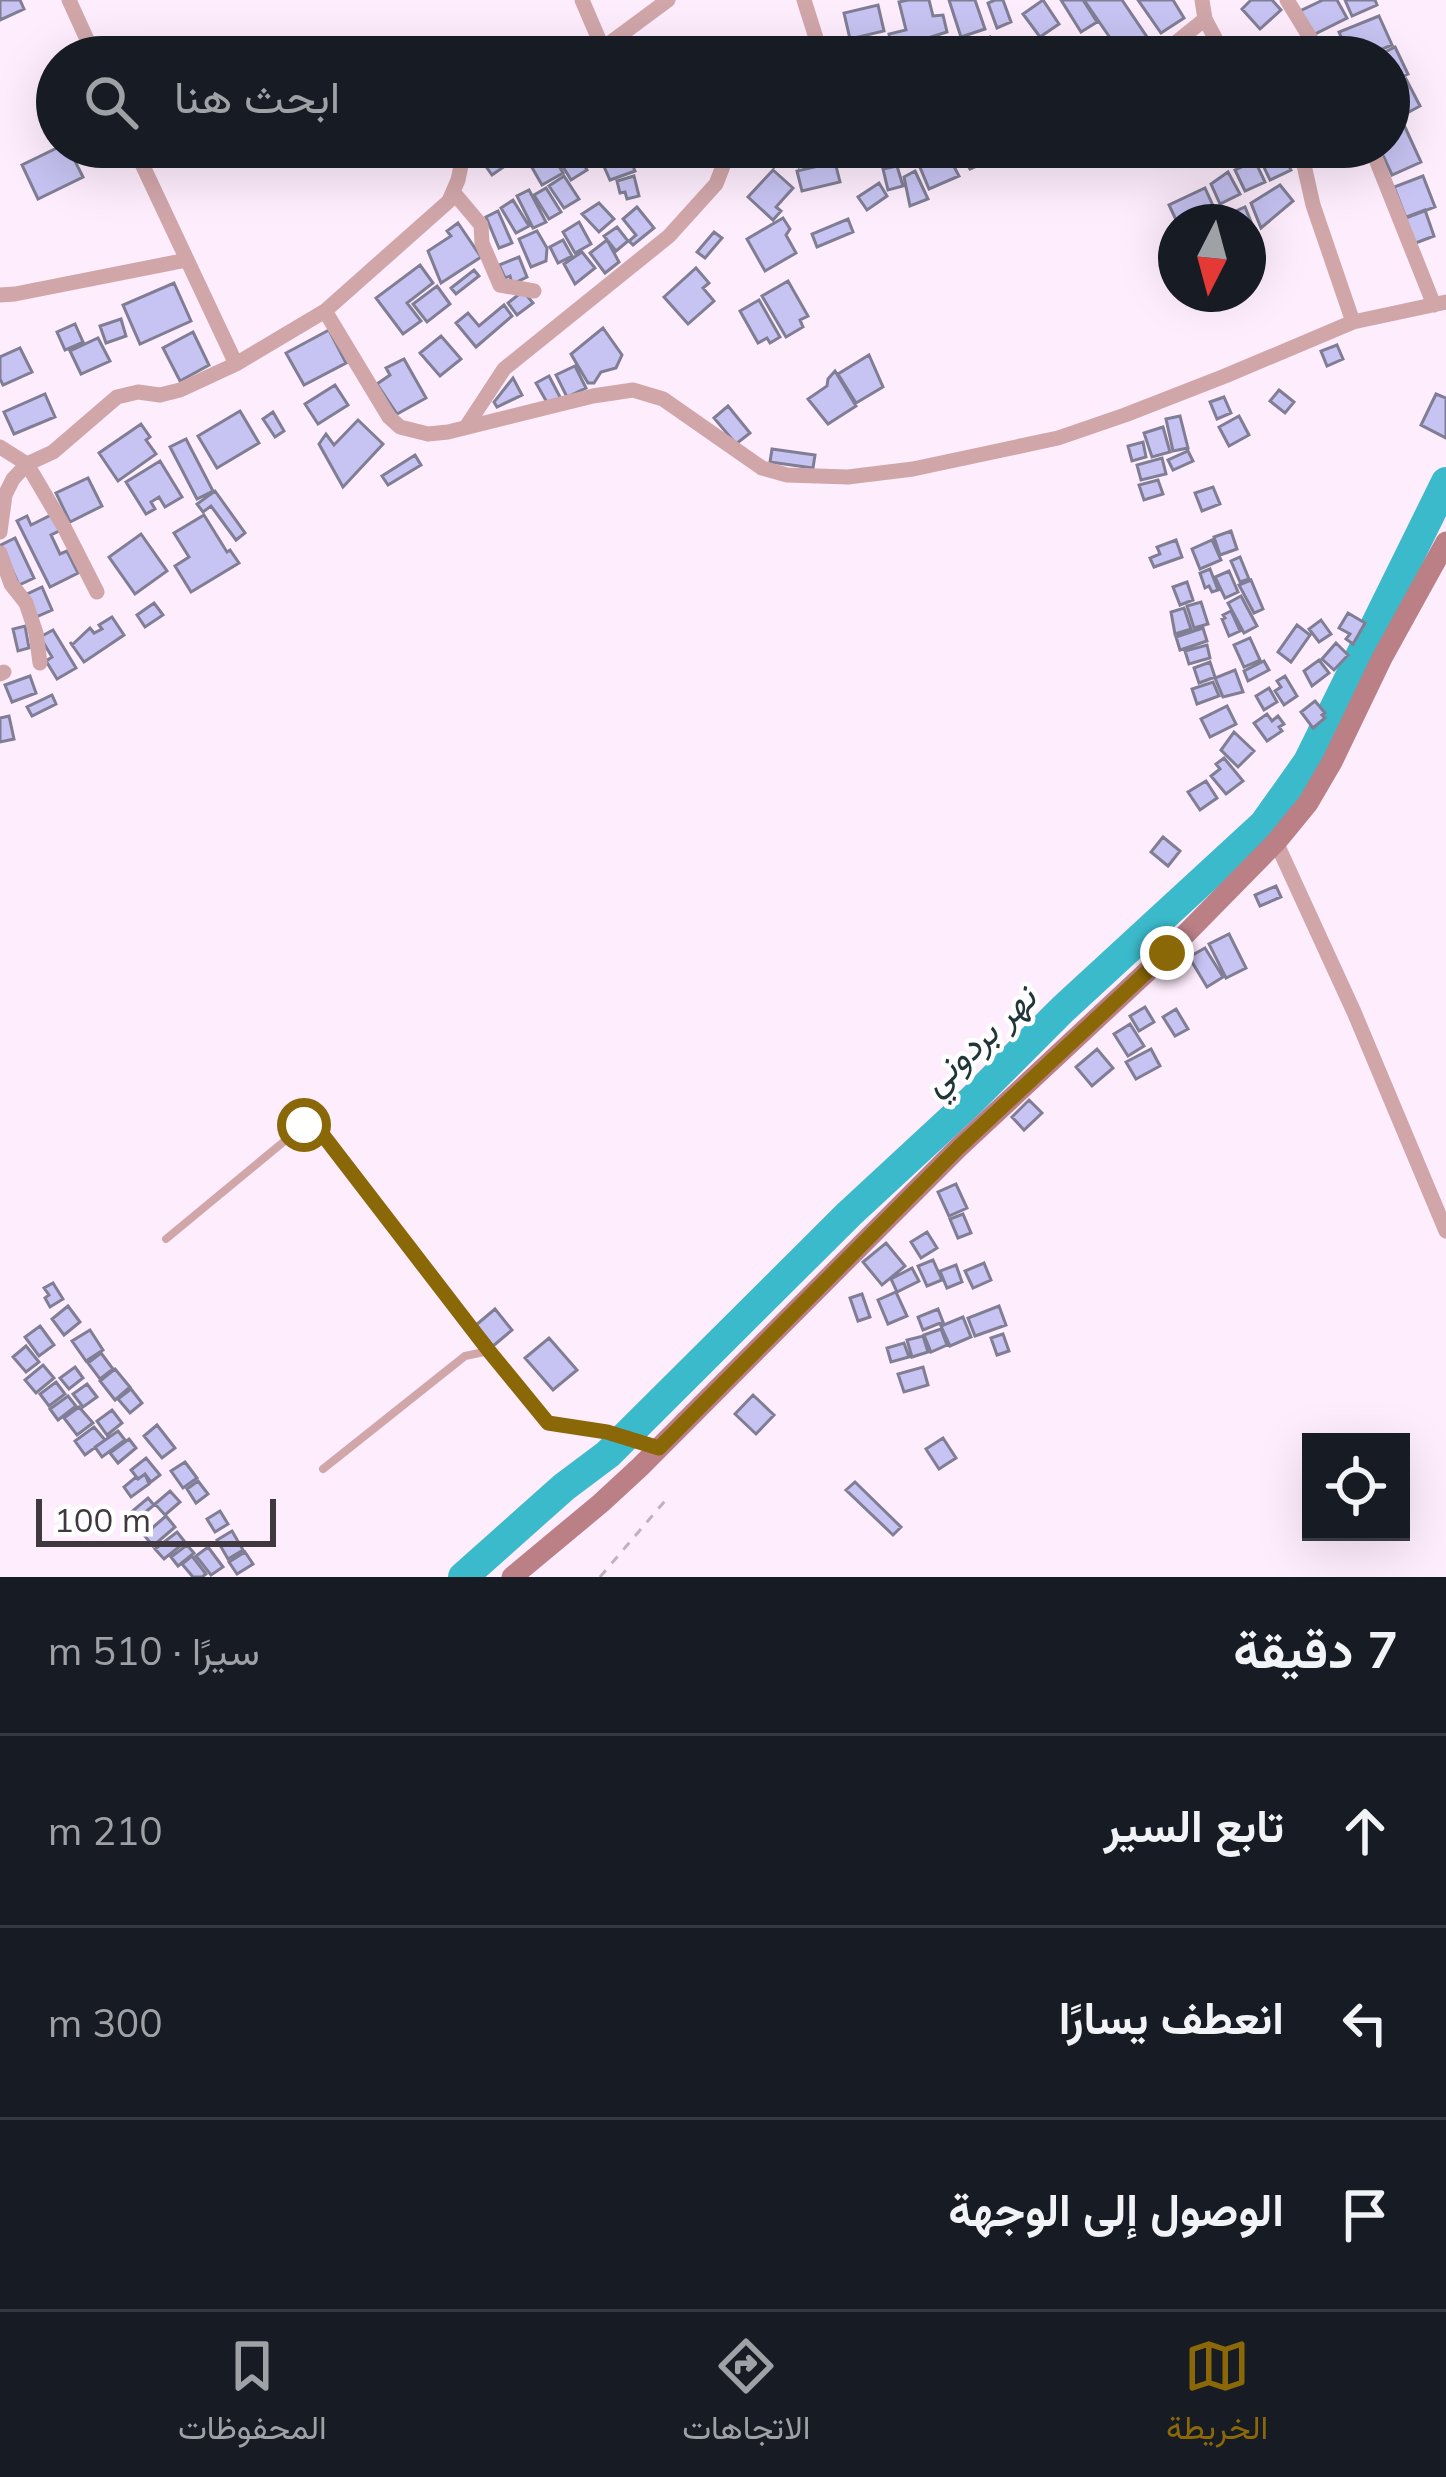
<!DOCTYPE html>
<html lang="ar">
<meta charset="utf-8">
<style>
:root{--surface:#171b24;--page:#20242c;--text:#f1f3f6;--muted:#9ea1a6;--line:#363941;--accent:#8b6807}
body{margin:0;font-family:Mulish,Vazirmatn,sans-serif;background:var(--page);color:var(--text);direction:rtl}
.controls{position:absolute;right:36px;bottom:36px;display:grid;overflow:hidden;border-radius:0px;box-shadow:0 12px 48px #0002}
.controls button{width:108px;height:108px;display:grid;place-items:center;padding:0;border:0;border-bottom:3px solid var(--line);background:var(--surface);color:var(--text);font:60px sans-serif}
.compass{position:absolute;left:1158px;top:204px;width:108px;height:108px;border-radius:50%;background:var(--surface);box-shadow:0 12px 48px #0002;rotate:186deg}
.scale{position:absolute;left:36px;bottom:30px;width:240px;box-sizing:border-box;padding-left:12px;border:6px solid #40383f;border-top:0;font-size:33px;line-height:42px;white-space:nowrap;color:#40383f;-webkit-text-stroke:9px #fff;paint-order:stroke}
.stop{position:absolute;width:36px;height:36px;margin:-27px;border:9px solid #8b6807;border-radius:50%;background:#fff}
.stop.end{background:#8b6807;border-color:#fff;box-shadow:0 3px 12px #0008}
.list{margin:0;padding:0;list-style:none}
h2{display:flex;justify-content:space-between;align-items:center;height:156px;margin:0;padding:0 48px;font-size:51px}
h2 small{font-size:39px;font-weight:400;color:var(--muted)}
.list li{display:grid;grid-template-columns:78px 1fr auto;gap:36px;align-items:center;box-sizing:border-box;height:192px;padding:0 48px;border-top:3px solid var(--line)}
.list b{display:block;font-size:45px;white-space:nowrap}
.list em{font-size:39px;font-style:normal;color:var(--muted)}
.icon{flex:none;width:66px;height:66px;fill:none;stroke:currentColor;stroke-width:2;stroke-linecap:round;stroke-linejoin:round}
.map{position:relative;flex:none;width:1446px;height:1577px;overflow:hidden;direction:ltr}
.search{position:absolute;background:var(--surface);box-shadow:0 12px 48px #0002;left:36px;right:36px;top:36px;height:132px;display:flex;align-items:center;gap:30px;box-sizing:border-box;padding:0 42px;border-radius:66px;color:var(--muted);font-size:45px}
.sheet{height:732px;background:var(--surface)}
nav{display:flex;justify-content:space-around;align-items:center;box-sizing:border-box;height:168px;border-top:3px solid var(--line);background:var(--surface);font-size:33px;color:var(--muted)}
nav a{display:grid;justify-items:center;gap:6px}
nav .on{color:var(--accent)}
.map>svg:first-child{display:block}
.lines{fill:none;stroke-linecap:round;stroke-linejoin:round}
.river{stroke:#3bbacb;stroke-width:30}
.building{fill:#c7c3f2;stroke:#807e94;stroke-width:3}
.path{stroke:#bfb1be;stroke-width:3;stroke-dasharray:9 9;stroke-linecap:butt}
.lane{stroke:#d0a6a9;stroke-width:8}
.street{stroke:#d0a6a9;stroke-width:15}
.secondary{stroke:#bb7f86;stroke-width:21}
.route{stroke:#8b6807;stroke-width:15}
.labels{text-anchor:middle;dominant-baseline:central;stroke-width:9;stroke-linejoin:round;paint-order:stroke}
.water-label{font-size:36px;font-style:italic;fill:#203639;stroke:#fff}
</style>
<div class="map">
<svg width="1446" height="1577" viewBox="0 0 1446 1577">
<rect width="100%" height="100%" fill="#feedfd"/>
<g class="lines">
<path class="river" d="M463,1577L564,1487L608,1454L849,1214L970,1102L1063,1009L1264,824L1308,762L1446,482"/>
</g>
<path class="building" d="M0,0H20L24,9L0,20Z
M908,0H929L933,16L943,15L947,32L893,49L889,34L906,30L899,2Z
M949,0H975L985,29L961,37Z
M995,0H1003L1011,22L997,28L988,3Z
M1043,0L1059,24L1040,37L1023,14Z
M1061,0H1083L1097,22L1081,32Z
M1084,0H1122L1147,37L1122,55Z
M1138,0H1173L1184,18L1161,33Z
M1251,0H1272L1281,10L1260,29L1242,9Z
M1323,0H1337L1347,18L1313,35L1300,11Z
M1345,0H1375L1377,5L1352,16Z
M878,5L884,31L850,39L844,13Z
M1379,16L1392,45L1364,57H1350L1339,32Z
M990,37L999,57H967L964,49Z
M883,38L886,51L858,56L855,43Z
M1048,38L1062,57H1016Z
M1395,47L1408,74L1389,83V57H1375Z
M1406,79L1420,106L1396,119L1389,107V88Z
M1404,125L1421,162L1392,175L1379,147H1389V132Z
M59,147H68L83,177L38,199L22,165Z
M570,147H574L587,170L571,180L556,155Z
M776,147H780L787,155L774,167L765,157Z
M795,147H846L799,167L791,149Z
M946,147L951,152L948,155L959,176L929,189L917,160Z
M958,147H987L992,159L970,169Z
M1322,147H1360L1363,158L1340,165L1339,162L1328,166Z
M492,149L505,166L492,175L480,158Z
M1281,151L1291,170L1270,180L1261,161Z
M551,152L563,173L542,185L530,164Z
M628,154L635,171L610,180L602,162Z
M1255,161L1265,182L1245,191L1235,170Z
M835,162L840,182L802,191L797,171Z
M897,166L903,186L888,190L883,169Z
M773,170L793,188L776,207L781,211L773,220L748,197Z
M915,171L928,199L910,206L904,177Z
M1228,172L1240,194L1220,204L1211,184Z
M564,176L579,199L564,208L549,186Z
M634,176L639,196L627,199L625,192L620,193L617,181Z
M1423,176L1435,207L1406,218L1394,187Z
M879,183L887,196L867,210L858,197Z
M1280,185L1293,201L1261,228L1251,203Z
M546,188L561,212L549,219L534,195Z
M1205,188L1215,210L1188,222H1177L1169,205Z
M529,190L546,222L533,228L517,196Z
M513,200L529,226L516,233L501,208Z
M599,203L614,219L599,232L582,214Z
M637,207L654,228L633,245L629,241L636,235L623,219Z
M1245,207L1252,224L1248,226V222L1213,221Z
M1425,210L1434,236L1413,244L1404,218Z
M498,211L512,243L499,248L486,217Z
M783,218L790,229L786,235L796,253L765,271L747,239Z
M848,219L853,232L817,247L812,234Z
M579,222L591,244L575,253L563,232Z
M458,223L481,257L441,283L428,251L451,236L447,231Z
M617,227L628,241L616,251L604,236Z
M537,231L547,248L546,261L531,267L519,239Z
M714,232L722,238L705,258L697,252Z
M563,240L572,256L558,263L550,247Z
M607,240L619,262L605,273L590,253Z
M582,252L595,268L575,284L564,264Z
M519,257L527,277L512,284L510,276L505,278L499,265Z
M420,265L433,283L407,303L421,321L403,334L376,298Z
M696,268L709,283L703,288L714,301L688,324L664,297Z
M474,270L479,276L456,294L451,288Z
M788,281L808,316L800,320L803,327L786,337L762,296Z
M174,283L191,321L140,344L123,305Z
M437,286L450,304L427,322L413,304Z
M523,291L533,303L517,315L508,303Z
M759,300L780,337L770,343L767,338L758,343L740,311Z
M504,305L512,316L476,347L456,323L468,313L479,326Z
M121,319L126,336L106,343L100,326Z
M75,324L83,342L65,350L57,332Z
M603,328L622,355L616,368L601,372L594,383H588L571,354Z
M329,330L346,363L304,385L286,353Z
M193,332L209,365L180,381L163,348Z
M441,336L461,359L440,376L420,353Z
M98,338L110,361L81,374L70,351Z
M1337,345L1343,359L1327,366L1321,351Z
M20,348L32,372L3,385L0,379V357Z
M869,355L883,387L856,403L838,374Z
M404,359L426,398L397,414L377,384L390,375L386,368Z
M575,366L586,388L567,397L556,375Z
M835,371L856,406L828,424L808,399L827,386L828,379Z
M549,376L561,399L549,406L536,383Z
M513,378L522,395L497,407L494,402Z
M335,385L348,405L318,424L305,404Z
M1279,390L1294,402L1285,413L1270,401Z
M45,394L55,417L14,434L4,412Z
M1436,394L1446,398V438L1421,425Z
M1224,397L1231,413L1217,419L1210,402Z
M728,406L750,433L736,444L714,418Z
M240,411L259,443L217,468L198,436Z
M273,412L284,431L275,437L263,419Z
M1180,416L1188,448L1173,451L1166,419Z
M1239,416L1249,435L1229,446L1219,427Z
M358,420L383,444L343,487L319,444L326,434L334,445Z
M141,424L150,437L146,440L156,454L118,481L99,453Z
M1163,427L1170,452L1152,457L1144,433Z
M186,439L213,491L197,499L170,447Z
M1143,442L1146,457L1132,461L1128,446Z
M772,449L815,455L813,468L770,462Z
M1188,451L1193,461L1173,470L1168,460Z
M415,455L421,465L388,485L382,476Z
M1162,458L1166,474L1141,480L1137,465Z
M160,461L182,497L165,507L159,497L151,502L155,509L146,514L126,482Z
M88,478L102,506L70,522L56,493Z
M1158,480L1163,494L1144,500L1139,485Z
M1213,487L1220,504L1202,511L1195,493Z
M215,491L245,533L236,540L211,506L203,512L197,504Z
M53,514L61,530L51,535L60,554L67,551L78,573L50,587L17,521L27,516L31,525Z
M204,515L227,552L230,550L239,563L191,592L175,566L189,557L174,533Z
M1231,531L1237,549L1220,555L1214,537Z
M141,534L167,571L135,594L109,557Z
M15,538L34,578L19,585L1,545Z
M1176,540L1182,557L1154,567L1150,558L1160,554L1157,547Z
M1212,540L1221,560L1200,569L1192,549Z
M1240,557L1249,579L1240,582L1231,561Z
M1210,569L1218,590L1212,592L1209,586L1205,588L1200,573Z
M1229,571L1238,592L1225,598L1215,577Z
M1251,580L1263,609L1254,613L1239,585Z
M1187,582L1193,600L1180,605L1173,587Z
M42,587L52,610L36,617L25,595Z
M1241,596L1257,626L1244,633L1228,603Z
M1201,602L1208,624L1194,628L1187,606Z
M154,603L163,615L145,627L137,615Z
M1184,608L1191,629L1175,634L1171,612Z
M1231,611L1240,631L1229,636L1222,619L1225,618L1223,615Z
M1348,613L1365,623L1353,644L1346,639L1350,634L1339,628Z
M112,617L124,635L84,662L70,642L72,645L90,628L94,633L102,629L99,625Z
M1321,620L1331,634L1319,642L1309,629Z
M1297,625L1310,635L1291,662L1278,652Z
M25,626L29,648L18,651L13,629Z
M1203,628L1207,641L1180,650L1176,637Z
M53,630L76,668L57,679L46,661L52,657L40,637Z
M1250,638L1260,660L1244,667L1234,645Z
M1336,643L1348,655L1334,670L1322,659Z
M1207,645L1210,658L1189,664L1185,651Z
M1319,660L1329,673L1312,686L1304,671Z
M1264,661L1269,670L1248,681L1244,671Z
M1210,662L1215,677L1199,683L1194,668Z
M1235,670L1243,692L1223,697L1215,678Z
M30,676L36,693L12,702L5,685Z
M1285,676L1297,696L1284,705L1275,691L1281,687L1277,681Z
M1213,682L1219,696L1197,704L1192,689Z
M1269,688L1277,702L1264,710L1256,696Z
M52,695L56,704L32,716L27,707Z
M1315,701L1325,713L1322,715L1325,718L1313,728L1301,712Z
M1227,706L1236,724L1210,737L1201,719Z
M1267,714L1272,721L1278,716L1284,724L1279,727L1282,731L1267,741L1254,723Z
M9,716L14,739L0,742V718Z
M1234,732L1254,751L1238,767L1221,750Z
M1224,758L1243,781L1226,794L1211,776L1220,769L1216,764Z
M1206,781L1217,798L1200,810L1188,792Z
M1163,837L1180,851L1168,866L1151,852Z
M1276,886L1281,897L1260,906L1255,895Z
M1229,934L1246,968L1226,978L1209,944Z
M1205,948L1223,977L1207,987L1189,957Z
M1145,1007L1154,1022L1139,1031L1130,1016Z
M1176,1009L1188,1029L1175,1036L1163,1017Z
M1130,1024L1144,1046L1128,1056L1114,1034Z
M1097,1049L1113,1068L1092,1086L1076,1067Z
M1151,1049L1160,1066L1136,1079L1126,1062Z
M1029,1100L1042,1113L1024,1130L1012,1117Z
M956,1184L967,1208L949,1216L938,1192Z
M963,1214L971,1233L958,1238L950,1219Z
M927,1232L937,1248L921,1258L911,1242Z
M886,1243L905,1266L882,1285L863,1262Z
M933,1260L942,1280L927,1286L918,1266Z
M984,1263L991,1280L973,1288L965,1271Z
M956,1265L962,1282L947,1288L940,1271Z
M912,1268L919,1281L897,1292L891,1279Z
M53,1283L63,1299L50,1307L45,1298L49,1295L44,1288Z
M896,1292L907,1316L888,1324L878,1300Z
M862,1294L870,1317L858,1321L850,1298Z
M68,1306L80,1322L64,1335L52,1319Z
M999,1306L1006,1325L975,1336L968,1318Z
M495,1309L512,1330L493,1346L476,1325Z
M938,1309L943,1322L923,1330L918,1317Z
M963,1317L971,1337L950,1346L941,1326Z
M40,1326L54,1345L39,1356L25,1337Z
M941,1329L947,1345L931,1352L924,1335Z
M90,1330L103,1350L86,1361L72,1341Z
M1003,1334L1009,1351L997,1355L991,1338Z
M923,1336L928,1352L912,1357L907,1340Z
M549,1338L577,1370L553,1390L525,1358Z
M904,1343L909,1357L891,1362L887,1348Z
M26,1346L39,1362L26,1372L13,1357Z
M101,1353L113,1369L100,1379L88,1363Z
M43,1365L54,1378L36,1393L25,1380Z
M75,1367L83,1378L69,1389L60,1378Z
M923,1367L928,1385L904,1392L898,1374Z
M115,1369L130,1387L115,1400L100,1381Z
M56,1382L65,1394L49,1406L40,1394Z
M87,1384L97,1397L83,1407L73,1394Z
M131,1389L142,1403L130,1413L118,1399Z
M753,1395L774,1415L756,1434L735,1414Z
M68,1396L76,1406L58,1420L50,1409Z
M79,1407L93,1423L77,1435L64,1418Z
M112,1410L122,1423L107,1435L97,1421Z
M157,1425L175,1448L162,1458L144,1436Z
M94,1427L105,1440L85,1455L75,1441Z
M118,1431L125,1440L102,1457L95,1447Z
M943,1438L956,1458L939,1469L926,1449Z
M129,1439L136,1448L118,1463L110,1453Z
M146,1458L160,1475L151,1482L145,1474L138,1479L131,1470Z
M185,1462L197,1478L183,1488L171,1471Z
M145,1474L149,1484L131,1497L124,1487L136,1477L138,1479Z
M198,1481L208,1494L196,1503L187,1489Z
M855,1482L901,1527L893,1535L846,1490Z
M170,1491L180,1502L165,1515L155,1504Z
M148,1498L154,1505L135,1521L129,1514Z
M220,1511L228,1524L215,1532L207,1519Z
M166,1516L175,1527L153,1546L144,1535Z
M232,1531L243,1550L228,1559L217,1540Z
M177,1532L185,1542L164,1559L155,1549Z
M187,1545L194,1553L178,1566L171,1557Z
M208,1547L223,1567L211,1575L196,1556Z
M245,1552L253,1564L237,1574L229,1562Z
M192,1556L206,1574L202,1577H193L182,1564Z"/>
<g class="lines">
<path class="path" d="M600,1577L670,1495"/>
<path class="lane" d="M166,1239L304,1125L317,1127L489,1351L548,1423L607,1432L654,1446
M323,1469L465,1356L489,1351"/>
<path class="street" d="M69,0L95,57
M582,0L603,49
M804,0L822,57
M1202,0L1205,19L1225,57
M1287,0L1322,57
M953,47L958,57
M591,57L668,0
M1158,57L1205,19
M134,147L236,364
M1007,147H1019
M1296,147L1304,165L1313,205L1353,322
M1371,147L1434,305
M454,193L481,225L482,243L500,285L534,291
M0,295L15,294L187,260
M325,311L389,417L400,427L428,434L448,432L593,396L633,390L663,399L762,468L787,475L848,477L913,469L1058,438L1125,415L1225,376L1353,322L1446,302
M466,427L504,369L669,236L716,184L725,161L738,147
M0,447L27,464L64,527L97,592
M0,532L5,495L13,479L27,464L53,452L117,397L138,392L160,395L180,390L236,364L325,311L449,201L458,180L465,147
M0,553L11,584L26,603L36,633L40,663
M0,674L4,672
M1276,842L1354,1012L1446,1231"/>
<path class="secondary" d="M512,1577L601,1503L640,1467L958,1148L1167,953L1276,842L1308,803L1332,762L1382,658L1446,542"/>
</g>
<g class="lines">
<path class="route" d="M304,1125L316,1126L489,1351L548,1423L607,1432L659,1448L958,1148L1167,953"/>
</g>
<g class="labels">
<g class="water-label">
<text transform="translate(978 1039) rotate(-43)">نهر بردوني</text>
</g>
</g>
</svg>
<div class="controls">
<button><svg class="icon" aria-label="locate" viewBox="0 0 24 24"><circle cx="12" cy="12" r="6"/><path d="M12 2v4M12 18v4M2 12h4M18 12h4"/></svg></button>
</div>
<svg class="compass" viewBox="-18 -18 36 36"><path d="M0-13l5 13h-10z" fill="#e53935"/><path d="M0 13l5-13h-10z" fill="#9ea1a6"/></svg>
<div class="scale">100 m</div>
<div class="stop" style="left:304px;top:1125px"></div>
<div class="stop end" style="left:1167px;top:953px"></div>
<div class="search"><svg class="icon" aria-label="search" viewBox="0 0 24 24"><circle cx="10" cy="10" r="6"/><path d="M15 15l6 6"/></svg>ابحث هنا</div>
</div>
<section class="sheet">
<h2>7 دقيقة<small>سيرًا · 510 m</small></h2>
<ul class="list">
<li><svg class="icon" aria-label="ahead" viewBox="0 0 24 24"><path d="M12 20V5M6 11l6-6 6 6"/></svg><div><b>تابع السير</b></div><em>210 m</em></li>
<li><svg class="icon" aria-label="left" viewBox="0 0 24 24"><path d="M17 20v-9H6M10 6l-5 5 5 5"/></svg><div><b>انعطف يسارًا</b></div><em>300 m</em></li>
<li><svg class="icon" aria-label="arrive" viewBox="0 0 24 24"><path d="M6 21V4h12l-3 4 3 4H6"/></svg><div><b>الوصول إلى الوجهة</b></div></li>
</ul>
</section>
<nav>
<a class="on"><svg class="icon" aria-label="map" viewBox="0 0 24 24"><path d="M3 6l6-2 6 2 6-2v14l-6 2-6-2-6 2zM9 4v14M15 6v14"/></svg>الخريطة</a>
<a><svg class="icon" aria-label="directions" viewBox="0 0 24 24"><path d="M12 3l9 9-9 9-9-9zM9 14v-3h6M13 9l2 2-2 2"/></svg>الاتجاهات</a>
<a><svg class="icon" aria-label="saved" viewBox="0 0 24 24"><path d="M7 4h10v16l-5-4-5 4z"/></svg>المحفوظات</a>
</nav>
